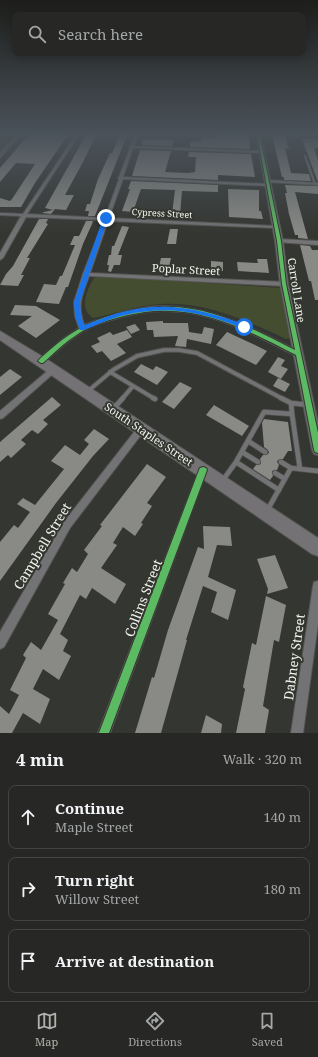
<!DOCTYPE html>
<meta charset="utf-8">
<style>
:root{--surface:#272825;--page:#333432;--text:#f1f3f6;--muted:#a4a6a7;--line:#434442;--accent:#b0b2ad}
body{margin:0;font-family:"Noto Serif",serif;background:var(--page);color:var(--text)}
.stop{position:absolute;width:12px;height:12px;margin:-9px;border:3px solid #1a73e8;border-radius:50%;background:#fff}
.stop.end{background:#1a73e8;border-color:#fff;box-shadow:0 1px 4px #0008}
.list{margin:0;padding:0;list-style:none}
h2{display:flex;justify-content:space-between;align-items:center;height:52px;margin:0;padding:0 16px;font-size:17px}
h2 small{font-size:13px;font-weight:400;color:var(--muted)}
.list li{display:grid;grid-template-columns:26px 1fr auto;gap:12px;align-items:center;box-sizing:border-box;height:64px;margin:0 8px 8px;padding:0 8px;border:1px solid var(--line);border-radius:8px}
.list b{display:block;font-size:15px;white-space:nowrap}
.list p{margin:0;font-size:13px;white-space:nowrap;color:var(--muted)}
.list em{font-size:13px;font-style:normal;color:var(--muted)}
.icon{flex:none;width:22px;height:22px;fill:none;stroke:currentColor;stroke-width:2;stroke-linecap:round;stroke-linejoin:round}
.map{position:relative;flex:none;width:318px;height:733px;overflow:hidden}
.search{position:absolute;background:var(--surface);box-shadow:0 2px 10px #0003;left:12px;right:12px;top:12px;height:44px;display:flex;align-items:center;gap:10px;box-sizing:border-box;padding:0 14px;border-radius:8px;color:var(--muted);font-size:15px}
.sheet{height:268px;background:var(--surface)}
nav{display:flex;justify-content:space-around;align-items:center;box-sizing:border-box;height:56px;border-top:1px solid var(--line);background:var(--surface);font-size:11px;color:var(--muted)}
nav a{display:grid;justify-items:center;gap:2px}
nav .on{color:var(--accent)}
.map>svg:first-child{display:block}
.green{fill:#444d30}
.building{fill:#898a86}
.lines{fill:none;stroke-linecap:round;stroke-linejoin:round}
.lane-far2-casing{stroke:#535450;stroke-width:3}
.lane-far1-casing{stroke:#535450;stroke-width:5.5}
.lane-casing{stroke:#535450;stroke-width:6}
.street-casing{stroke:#535450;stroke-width:2}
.secondary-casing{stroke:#535450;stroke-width:2}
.primary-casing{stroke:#535450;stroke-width:2}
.lane-far2{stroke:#737275;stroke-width:2}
.lane-far1{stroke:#737275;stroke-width:3.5}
.lane{stroke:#737275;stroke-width:4.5}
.street{fill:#737275;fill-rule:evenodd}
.secondary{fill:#6b6c6d;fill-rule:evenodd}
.primary{fill:#747275;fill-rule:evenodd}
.cycleway-casing{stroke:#343730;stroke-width:2}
.cycleway{fill:#5cba63;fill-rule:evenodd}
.route{fill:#1a73e8}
.labels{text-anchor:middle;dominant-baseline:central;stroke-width:4;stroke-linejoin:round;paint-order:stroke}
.far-street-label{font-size:9px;fill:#f3f5f0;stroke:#343730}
.street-label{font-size:11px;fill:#f3f5f0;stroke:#343730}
.near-street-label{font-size:13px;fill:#f3f5f0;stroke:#343730}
</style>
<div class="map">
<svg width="318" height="733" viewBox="0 0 318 733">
<rect width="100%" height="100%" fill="#343631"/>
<path class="green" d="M0,133H18L0,153Z
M102,276L281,288L291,338L286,339C246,321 207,301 161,304C138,305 115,314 93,318C78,308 87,290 94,278Z"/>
<path class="building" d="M30,133H69L35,183L21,207H0V198L10,201L12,199L35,164L16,163L0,182V168Z
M87,133H97L83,162L65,195H74L66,210L55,209L51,214L42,213L44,212L53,210L45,208Z
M121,133H128L95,216H88L89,211H85L87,204H90L98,179L110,153H112Z
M216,133H249L250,149L190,147V142L201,141V138H216Z
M272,135L285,136L289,149L285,148L291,173L309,174L311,181L284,180V177H282Z
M147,139L172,140L173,142L172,146L142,145L143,140Z
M302,139H318V148H314L318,160V182Z
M140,150L171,151L165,172L188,173L195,172L196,157H188L189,152L251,154L255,177L218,175V180L132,176Z
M131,181L218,185V192L182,191L180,215L172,214L175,190L141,189L133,212L122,211L130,189H128Z
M285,185L318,186V194L295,192L308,239L298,238V235H295L289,214L285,193H287Z
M228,189L259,190V211H261L263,219L229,217Z
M39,219H48L46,223L48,224L27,258H30L21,275H24L18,286L0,285L6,274L13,266Z
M86,221H93L92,224L83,244L68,287H66L59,304L36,302L44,284L56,285L60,276H62L75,245H70L74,236H79L80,234Z
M122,226L129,227L118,255H122L120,265H114L111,272L108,271L109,265H107L109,255H111L112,246H114Z
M170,229H178L176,244H167Z
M300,245L310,246L312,250H318V300H315L311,281H309Z
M161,258H171L169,267H159Z
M257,259H267L269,273L238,271L237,262L258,263Z
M211,261L223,262V271L211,270Z
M15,305L36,306L60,320L36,338L18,326L32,316L10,315Z
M163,321V323H188L189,332L202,334L204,327L214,329L211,344L187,339L186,347L175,346L178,336L154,337L153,330H147L146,322Z
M135,324L140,330L131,334L126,327Z
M127,330L132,337L117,344L126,353L111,361L102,351L97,353L91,346L100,342L97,338L110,332L113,335Z
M227,332L255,345L267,351L256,365L216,345Z
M278,357L285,360L281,366L288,369L281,379L268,372Z
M141,364L153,370L156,366L168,372L157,385L134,372Z
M10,369L22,377L0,395V377Z
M278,378L290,384L285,392L273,386Z
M180,382L192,388L174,409L162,402Z
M52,397L61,405L43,420L48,424L38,434L32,430L21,440L26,444L11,458L8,455L0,462V442Z
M214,405L249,426L242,436L206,415Z
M264,419L288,422L292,451H288L283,459L278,460L277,462L279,465L277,470L272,471L273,476L270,480L253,469L256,465L261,464L260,459L263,455H266L269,453L268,450L264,447L262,423Z
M94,429L109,439L93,456L56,503L0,581V542L14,525L18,528L30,512L17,504L23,498L35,505L64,469L51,461L65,445L80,455L89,444L84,440Z
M147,464L166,477L147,503L152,506L141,523L143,524L135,536L123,527L113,543L117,545L101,568L126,584L115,604L92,588L86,599L80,595L60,634L68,640L63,651L71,656L59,680L43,669L33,689L50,699L40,724L23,713L12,733H0V706L9,714L19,695L10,690L26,658L23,655L31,642L41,650L58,620L48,614L65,584L63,583L72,568L77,572L88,554L84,550L102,526L100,525Z
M203,526L230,527L232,546L217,545L208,577L236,590L228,620L211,612L217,592L203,586L186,640H187L161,733H135L152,677L154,678L168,630L198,547L204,549Z
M275,555L288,588L267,594L268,589L257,559Z
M266,596L286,605L279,642L274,640L263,706L269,710L265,733H236L245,689L243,687L252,643L256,645Z
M206,715L222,724L221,733H201Z"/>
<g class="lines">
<g class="lane-far2-casing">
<path id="lane-far2" d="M305,156L315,184"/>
</g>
<g class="lane-far1-casing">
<path id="lane-far1" d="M110,372L155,399
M88,391L113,370L137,356L164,350H179L197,353L283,399
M122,399L133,386"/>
</g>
<g class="lane-casing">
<path id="lane" d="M153,398L155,399
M281,398L291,403L308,405
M113,409L123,398
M292,414L300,469
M248,441L265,452
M242,452L258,462
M236,462L279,490
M281,462L291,468
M275,473L285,479
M223,480L236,462L264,412L292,414L291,403
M268,509L291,468L318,471"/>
</g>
<g class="street-casing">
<path id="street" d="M77,133H80L27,214L105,218L119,179L118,178L119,177L130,148L129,147L131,146L135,133H138L134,146L262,151L264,152L262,153L133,148L123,177L268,184L270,185L268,186L123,179L109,218L275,226L277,227L275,228L108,221L90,273L284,282L287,284L284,286L89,276C82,296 77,304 84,325C95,320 107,317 119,313C133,310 147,306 162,306C212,306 257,330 300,352L301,354L300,356H296C238,326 188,298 122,317C107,321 92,325 79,334C66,342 55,353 43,363H39L38,361L39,359L64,338L79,328L75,316L74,302L83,274L104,220L26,217L3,258L0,260V253L21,216L0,215V213L23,214Z
M277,133H318V135L278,134Z
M266,180L318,183V185L267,182L265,181Z
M279,239L318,241V245L277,242L276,241Z
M53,367L55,368L57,370L55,372L3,418L0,419V411L51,368Z
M141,426L144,427L145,429L144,431L70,528L4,647L0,649V632L64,522L138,427Z
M203,466L206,467L207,470L110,733H98L199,470L200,467Z
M318,581V624L303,733H291L313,586L314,582Z"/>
</g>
<g class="secondary-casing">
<path id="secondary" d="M18,133H22L0,158V153Z
M256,133H260L283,241L288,284L318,423V455L314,454L312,450L280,284L275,241Z"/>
</g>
<g class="primary-casing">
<path id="primary" d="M0,331L45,358L318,538V556L312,554L0,340Z"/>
</g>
<use href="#lane-far2" class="lane-far2"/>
<use href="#lane-far1" class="lane-far1"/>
<use href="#lane" class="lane"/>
<use href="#street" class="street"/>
<use href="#secondary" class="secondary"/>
<use href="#primary" class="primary"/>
<g class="cycleway-casing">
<path id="cycleway" d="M257,133H259L281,241L286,284L318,433V453L315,452L314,450L296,355C237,325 189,298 120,317C106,321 91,325 78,334C65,342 54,353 43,363H41L38,361C42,356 47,353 51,349C67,335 83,325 103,318C122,312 140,308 160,307C208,304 253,329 295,350L282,284L277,241Z
M203,467L206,468L207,470L109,733H99L199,470L200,468Z"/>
</g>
<use href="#cycleway" class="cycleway"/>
</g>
<linearGradient id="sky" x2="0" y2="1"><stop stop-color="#1d1e1b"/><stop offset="0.57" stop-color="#4a525a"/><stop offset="1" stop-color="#4a525a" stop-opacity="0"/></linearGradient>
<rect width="318" height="235" fill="url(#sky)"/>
<path class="route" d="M106,217L108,218L80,302L81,316L84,325C97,321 109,315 122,312C166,300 205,310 246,325V328H242C201,312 169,305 125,315C111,318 97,325 84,330H80L75,316L74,302L103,218Z"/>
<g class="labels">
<g class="far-street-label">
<text transform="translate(162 213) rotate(3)">Cypress Street</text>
</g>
<g class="street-label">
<text transform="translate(186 269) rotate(3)">Poplar Street</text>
<text transform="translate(297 290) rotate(81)">Carroll Lane</text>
<text transform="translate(149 434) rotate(34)">South Staples Street</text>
</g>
<g class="near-street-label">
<text transform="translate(42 546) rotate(-59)">Campbell Street</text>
<text transform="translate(143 598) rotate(-69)">Collins Street</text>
<text transform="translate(294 657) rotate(-82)">Dabney Street</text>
</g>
</g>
</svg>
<div class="stop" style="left:244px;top:327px"></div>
<div class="stop end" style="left:106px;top:218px"></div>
<div class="search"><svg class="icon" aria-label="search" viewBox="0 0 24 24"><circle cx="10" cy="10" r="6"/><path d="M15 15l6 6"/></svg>Search here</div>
</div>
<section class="sheet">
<h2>4 min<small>Walk · 320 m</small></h2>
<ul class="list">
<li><svg class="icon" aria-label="ahead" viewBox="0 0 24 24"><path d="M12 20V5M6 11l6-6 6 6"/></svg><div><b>Continue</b><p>Maple Street</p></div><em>140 m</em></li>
<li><svg class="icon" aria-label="right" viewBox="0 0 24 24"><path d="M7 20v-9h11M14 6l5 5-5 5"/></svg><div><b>Turn right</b><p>Willow Street</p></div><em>180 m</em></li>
<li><svg class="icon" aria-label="arrive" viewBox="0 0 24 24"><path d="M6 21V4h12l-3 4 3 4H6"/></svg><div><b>Arrive at destination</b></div></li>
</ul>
</section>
<nav>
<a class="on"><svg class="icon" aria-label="map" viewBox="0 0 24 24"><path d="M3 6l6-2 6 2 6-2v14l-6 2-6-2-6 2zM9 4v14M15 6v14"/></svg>Map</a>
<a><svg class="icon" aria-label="directions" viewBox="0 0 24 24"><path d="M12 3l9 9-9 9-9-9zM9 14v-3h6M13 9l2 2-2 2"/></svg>Directions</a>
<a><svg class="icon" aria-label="saved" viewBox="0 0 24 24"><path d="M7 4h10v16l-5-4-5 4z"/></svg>Saved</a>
</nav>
